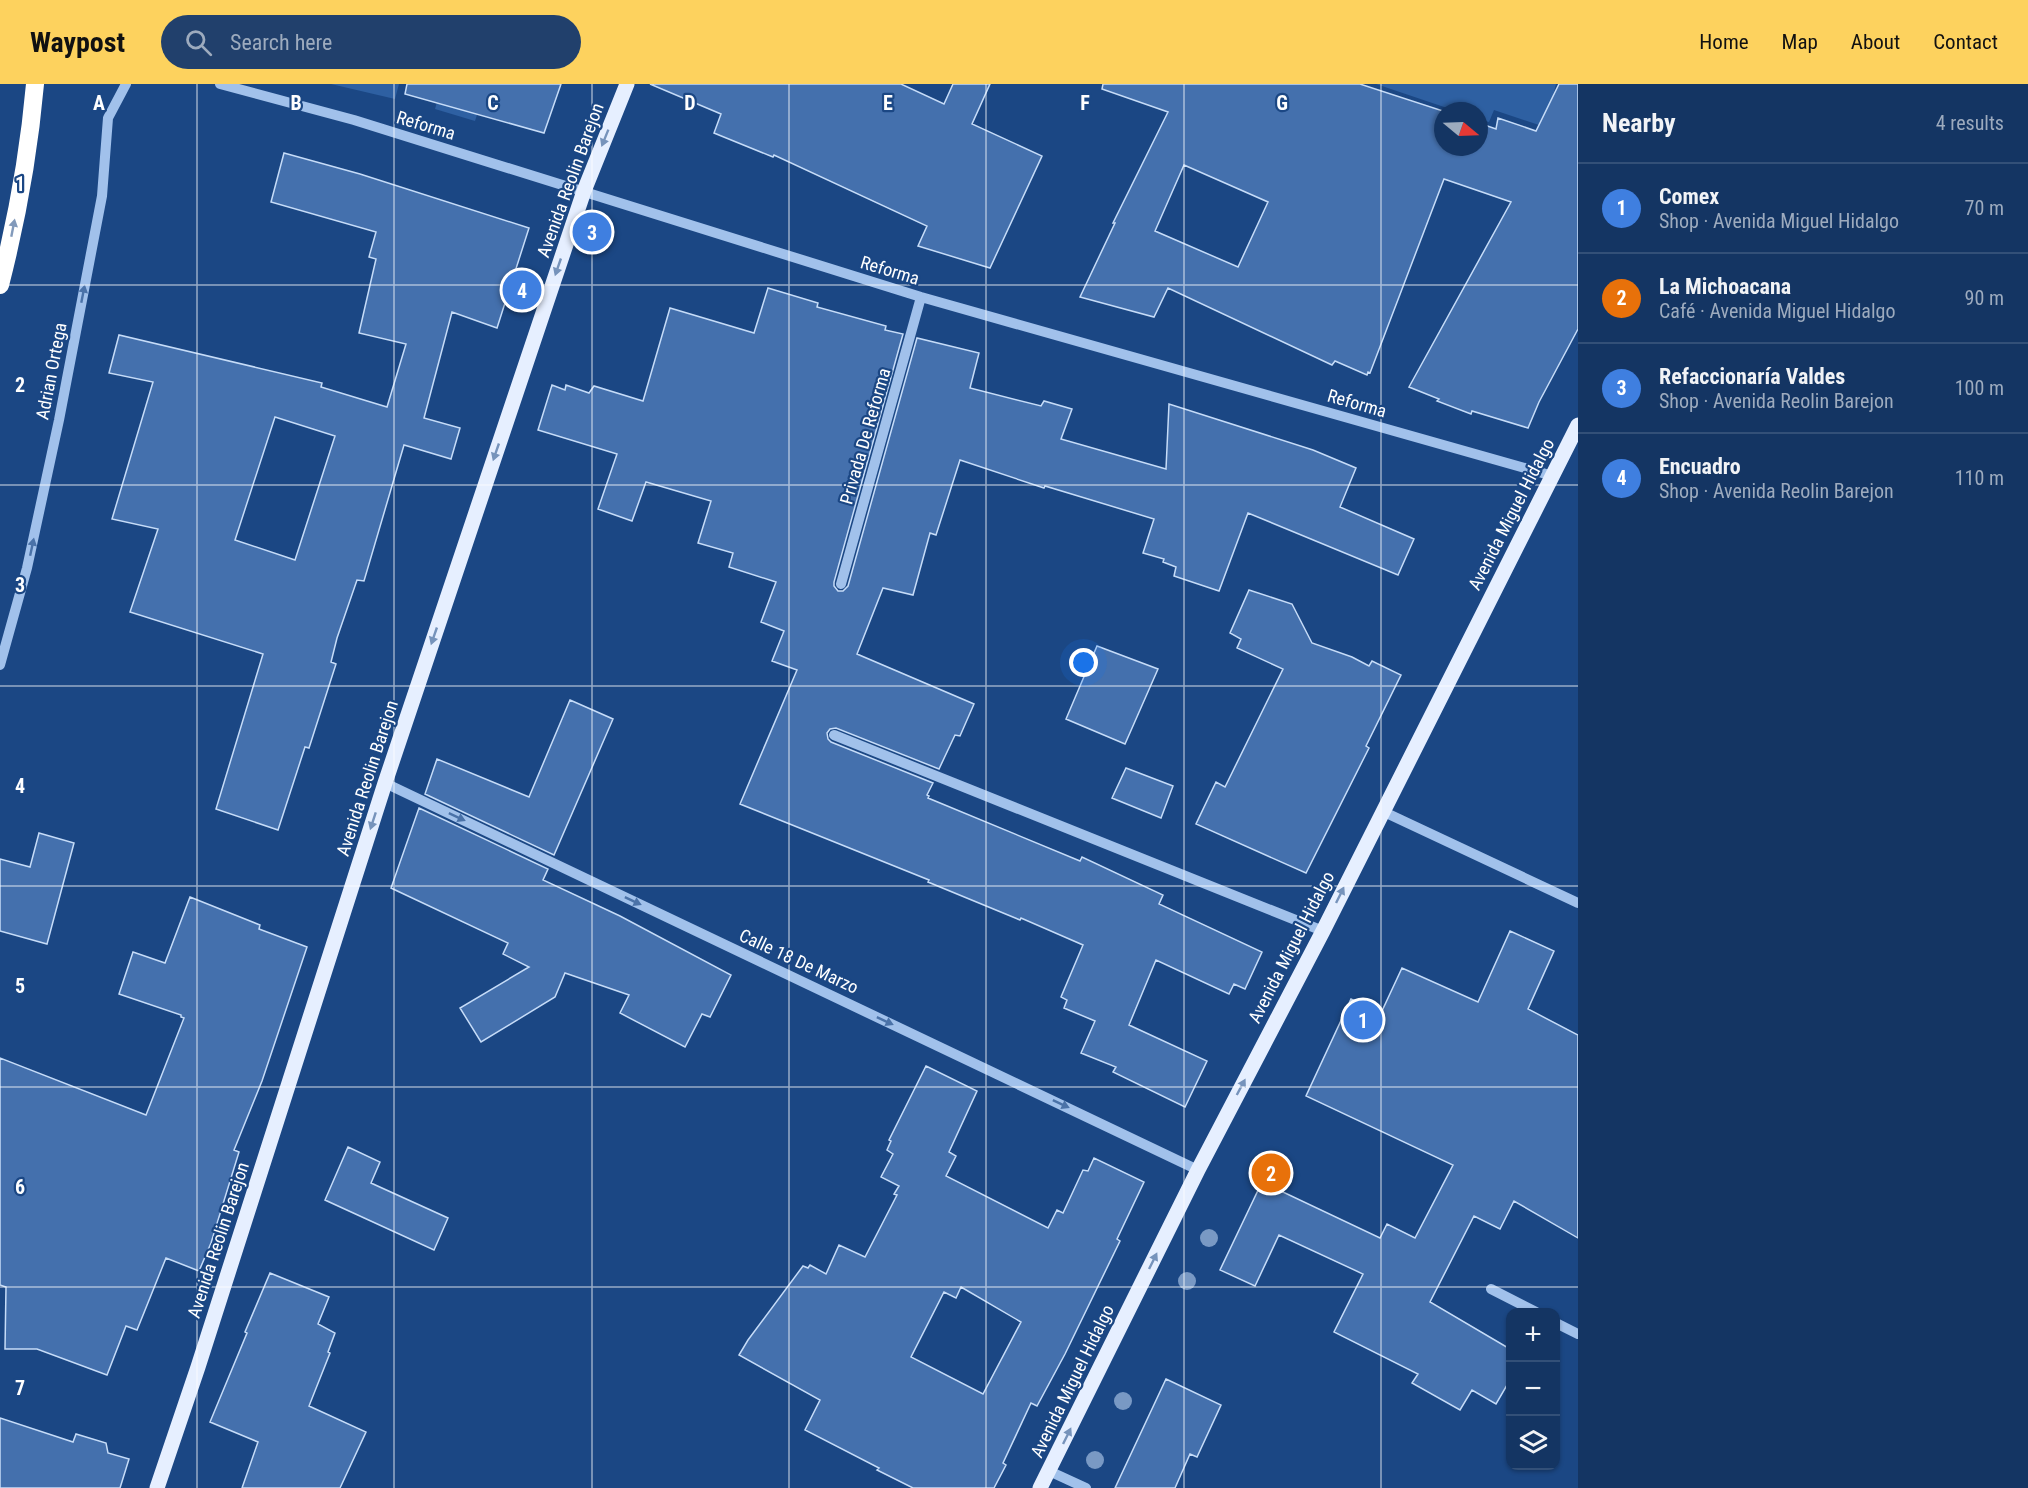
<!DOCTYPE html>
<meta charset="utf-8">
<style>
:root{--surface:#143563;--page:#21406c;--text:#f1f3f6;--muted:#9dabbe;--line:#335078;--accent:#fdd25e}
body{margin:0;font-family:"Roboto Condensed",sans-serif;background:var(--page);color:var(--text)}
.controls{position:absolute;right:18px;bottom:18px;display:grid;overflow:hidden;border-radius:12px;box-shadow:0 2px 4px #0004}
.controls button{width:54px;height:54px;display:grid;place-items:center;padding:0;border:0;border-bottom:2px solid var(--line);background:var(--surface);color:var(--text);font:30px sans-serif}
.compass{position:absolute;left:1434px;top:18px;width:54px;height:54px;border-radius:50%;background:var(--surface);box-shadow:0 2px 4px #0004;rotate:109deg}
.you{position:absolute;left:1084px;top:579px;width:21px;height:21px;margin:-15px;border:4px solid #fff;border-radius:50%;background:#1a73e8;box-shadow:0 0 0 9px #1a73e833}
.badge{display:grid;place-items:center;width:39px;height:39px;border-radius:50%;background:var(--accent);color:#fff;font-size:20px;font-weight:700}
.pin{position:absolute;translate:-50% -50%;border:3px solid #fff;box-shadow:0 2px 6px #0006}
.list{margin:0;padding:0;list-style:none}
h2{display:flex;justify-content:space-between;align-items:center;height:78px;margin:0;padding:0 24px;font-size:26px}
h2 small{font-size:20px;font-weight:400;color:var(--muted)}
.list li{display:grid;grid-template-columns:39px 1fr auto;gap:18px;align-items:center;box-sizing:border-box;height:90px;padding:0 24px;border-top:2px solid var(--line)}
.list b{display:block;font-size:22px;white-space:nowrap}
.list p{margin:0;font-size:20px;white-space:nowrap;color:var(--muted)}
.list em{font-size:20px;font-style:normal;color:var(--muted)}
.icon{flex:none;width:33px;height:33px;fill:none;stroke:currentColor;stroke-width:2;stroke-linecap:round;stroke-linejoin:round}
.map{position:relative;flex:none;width:1578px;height:1404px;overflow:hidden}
header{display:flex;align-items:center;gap:36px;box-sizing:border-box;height:84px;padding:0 30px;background:var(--accent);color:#111}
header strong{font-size:28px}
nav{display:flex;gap:33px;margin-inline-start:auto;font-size:21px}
.search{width:420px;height:54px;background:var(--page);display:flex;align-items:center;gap:15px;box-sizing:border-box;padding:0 21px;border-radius:33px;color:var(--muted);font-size:22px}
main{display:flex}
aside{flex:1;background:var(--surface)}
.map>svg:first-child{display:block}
.green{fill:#2e60a2}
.building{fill:#4470ad;stroke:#c6dcf8;stroke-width:1.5;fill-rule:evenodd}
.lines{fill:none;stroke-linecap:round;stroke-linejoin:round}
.minor{stroke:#a1c1eb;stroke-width:10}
.major{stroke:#e6efff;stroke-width:15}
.highway{stroke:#fff;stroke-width:18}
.tree{fill:#7999c4}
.oneway{fill:#7693bb}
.oneway2{fill:#829abb}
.oneway3{fill:#4a72a8}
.grid{fill:none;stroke:#fff;stroke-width:1.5;stroke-opacity:0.55}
.labels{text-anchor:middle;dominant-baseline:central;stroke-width:4.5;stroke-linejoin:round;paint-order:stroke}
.street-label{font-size:18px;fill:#fff;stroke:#1b4784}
.grid-label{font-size:20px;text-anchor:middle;font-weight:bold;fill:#fff;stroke:#1b4784;stroke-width:4.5;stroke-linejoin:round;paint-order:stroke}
</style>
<header>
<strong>Waypost</strong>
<div class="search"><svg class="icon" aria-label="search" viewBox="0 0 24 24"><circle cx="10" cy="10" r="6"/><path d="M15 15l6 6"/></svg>Search here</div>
<nav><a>Home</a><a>Map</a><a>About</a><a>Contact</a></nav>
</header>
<main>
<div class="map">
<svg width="1578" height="1404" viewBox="0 0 1578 1404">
<rect width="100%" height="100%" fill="#1b4784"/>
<path class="green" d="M331,0H399L395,15Z
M442,0H487L475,37L435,25Z
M1376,0H1556L1545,43L1494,26L1489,38L1479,35V27H1456Z"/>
<path class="building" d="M407,0H561L544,49L405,10Z
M650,0H901L944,20L953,0H990L972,40L1042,72L990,184L918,162L927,142L774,71L773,73L714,49L721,30Z
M1103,0H1360L1443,27V63H1479V39L1496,45L1498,34L1536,47L1559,0H1578V245L1539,318L1528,344L1472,327L1471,330L1437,317L1439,315L1409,303L1511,118L1444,95L1370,289L1368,288L1367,291L1335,277L1332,281L1168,204L1154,233L1080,213L1115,139H1113L1168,28L1102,5ZM1184,81L1268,118L1238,183L1155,147Z
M284,69L360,90L529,144L497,244L452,228L424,334L460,344L451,375L404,361L364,497L357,496L337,554L331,578L336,580L309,664L305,663L278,746L216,725L263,570L130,528L158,445L112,435L153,298L109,289L119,251L322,299L321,303L387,323L406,260L359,249L376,175L369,173L376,148L271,118ZM275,333L335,352L295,476L235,456Z
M768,204L818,219L817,223L886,242L885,246L903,250L834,498V502L838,507H843L848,502L917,254L979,269L970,304L1041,322L1044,317L1072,325L1061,355L1166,385L1169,320L1313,366L1356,384L1340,423L1414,455L1398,491L1248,429L1219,507L1174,492L1176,483L1163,478L1164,475L1143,469L1154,435L1045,402L1044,404L960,376L936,451L930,449L913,511L883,504L857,570L974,620L960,652L955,651L939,685L836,644L830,645L827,649L828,655L831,658L933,699L927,711L929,712L928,714L1080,777L1082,773L1163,811L1159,820L1262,868L1245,905L1234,900L1229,910L1156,876L1129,941L1207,977L1185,1023L1113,988L1116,983L1081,969L1095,937L1064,924L1067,916L1061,913L1083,861L1021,834L1020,836L928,798L929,796L740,720L797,586L772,577L784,547L761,538L776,498L729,483L733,469L698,459L711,417L646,398L632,437L598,425L617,370L538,346L552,301L565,306L566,301L589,309L594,302L643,317L670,224L754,249Z
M1249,506L1292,520L1312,559L1352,573L1369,582L1372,577L1401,591L1366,662L1369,664L1306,789L1196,740L1216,698L1225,703L1283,585L1237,564L1241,555L1230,549Z
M1097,562L1158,585L1125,660L1066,635Z
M570,616L613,635L554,771L425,710L437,675L529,713Z
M1126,684L1173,702L1161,734L1112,714Z
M419,724L548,785L543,796L620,832L731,891L710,933L702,930L685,963L620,929L629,911L565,889L555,913L481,958L460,924L529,883L503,870L508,859L391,804Z
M39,749L74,759L47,860L0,847V775L30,783Z
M190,813L260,841L259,845L307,863L262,997L234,1066L239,1068L211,1159L199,1187L166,1174L137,1246L126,1242L107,1291L37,1265H5L6,1203L0,1201V974L146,1031L184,934L181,933V931L119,910L133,868L165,879Z
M1510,847L1554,867L1528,925L1578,951V1154L1514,1117L1500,1145L1474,1132L1430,1218L1510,1265V1296L1496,1320L1472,1306L1460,1326L1412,1299L1418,1290L1334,1248L1363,1190L1279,1151L1255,1202L1220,1186L1262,1098L1380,1154L1387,1140L1415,1154L1453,1081L1306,1012L1351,915L1381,929L1402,884L1478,918Z
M926,982L977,1007L949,1068L956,1072L946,1092L1048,1144L1057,1126L1063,1129L1083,1086L1088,1087L1094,1074L1144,1098L1117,1155L1120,1157L1065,1270L1037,1322L1031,1319L1003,1379L1006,1381L994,1404H913L877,1386L879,1384L805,1346L820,1316L739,1271L748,1256L803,1182L808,1184L810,1181L826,1190L839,1161L865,1173L897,1111L894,1110L899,1102L881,1093L893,1070L887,1066L891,1057L889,1056ZM961,1203L1021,1238L983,1310L911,1273L944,1208L956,1214Z
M348,1063L380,1078L371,1099L448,1134L434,1166L325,1116Z
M270,1189L329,1213L318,1240L335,1249L328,1268L330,1269L309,1322L366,1348L340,1404H242L258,1358L210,1338L247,1249L245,1248Z
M1166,1295L1221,1321L1197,1373L1190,1370L1175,1404H1115Z
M0,1334L73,1358L76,1350L106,1359L108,1369L129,1375L120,1404H0Z"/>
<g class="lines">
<path class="minor" d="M220,0L354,36L921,213L1553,392
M841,500L921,213
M0,581L27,484L59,336L102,112L108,34L126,0
M834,651L1323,847
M385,699L1198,1086
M1382,727L1578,819
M1491,1205L1536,1228
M1556,1239L1578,1250
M1049,1387L1086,1404"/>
<path class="major" d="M157,1404L198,1283L385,699L584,107L627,0
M1040,1404L1198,1086L1323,847L1578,341"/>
<path class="highway" d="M0,201C17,135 29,68 35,0"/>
</g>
<g class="tree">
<circle cx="1209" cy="1154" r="9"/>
<circle cx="1187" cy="1197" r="9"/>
<circle cx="1123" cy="1317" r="9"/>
<circle cx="1095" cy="1376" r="9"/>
</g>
<defs><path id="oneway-solid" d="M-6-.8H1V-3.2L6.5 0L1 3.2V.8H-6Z" transform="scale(1.5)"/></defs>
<g class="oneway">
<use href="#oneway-solid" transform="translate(605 54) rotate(112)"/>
<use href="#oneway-solid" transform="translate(558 183) rotate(109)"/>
<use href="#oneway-solid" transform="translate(496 368) rotate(109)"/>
<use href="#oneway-solid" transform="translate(434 552) rotate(109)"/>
<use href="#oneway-solid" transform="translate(373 737) rotate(108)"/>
<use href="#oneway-solid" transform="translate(1340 811) rotate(-64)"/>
<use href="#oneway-solid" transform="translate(1241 1003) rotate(-62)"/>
<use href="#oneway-solid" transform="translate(1153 1177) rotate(-64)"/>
<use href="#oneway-solid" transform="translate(1067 1352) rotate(-64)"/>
</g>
<use class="oneway2" href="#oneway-solid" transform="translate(13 144) rotate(-79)"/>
<g class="oneway3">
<use href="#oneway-solid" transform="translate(83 210) rotate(-79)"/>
<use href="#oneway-solid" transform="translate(32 463) rotate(-78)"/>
<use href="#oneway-solid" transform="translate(457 733) rotate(25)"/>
<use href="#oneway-solid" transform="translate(633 817) rotate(25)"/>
<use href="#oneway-solid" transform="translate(885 937) rotate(25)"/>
<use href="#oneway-solid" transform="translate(1061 1020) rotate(25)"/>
</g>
<path class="grid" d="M197,0V1404M394,0V1404M592,0V1404M789,0V1404M986,0V1404M1184,0V1404M1381,0V1404M0,201H1578M0,401H1578M0,602H1578M0,802H1578M0,1003H1578M0,1203H1578"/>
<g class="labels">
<g class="street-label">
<text transform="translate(426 41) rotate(17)">Reforma</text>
<text transform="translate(570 96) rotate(-70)">Avenida Reolin Barejon</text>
<text transform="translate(890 186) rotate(17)">Reforma</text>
<text transform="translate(51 287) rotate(-79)">Adrian Ortega</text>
<text transform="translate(1357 319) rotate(16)">Reforma</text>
<text transform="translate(865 352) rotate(-74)">Privada De Reforma</text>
<text transform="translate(1511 430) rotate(-63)">Avenida Miguel Hidalgo</text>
<text transform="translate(367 694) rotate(-72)">Avenida Reolin Barejon</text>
<text transform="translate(1291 863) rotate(-63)">Avenida Miguel Hidalgo</text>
<text transform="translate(799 877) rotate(25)">Calle 18 De Marzo</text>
<text transform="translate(218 1156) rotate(-72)">Avenida Reolin Barejon</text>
<text transform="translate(1072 1297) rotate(-64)">Avenida Miguel Hidalgo</text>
</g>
</g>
<g class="grid-label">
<text x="99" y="26">A</text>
<text x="296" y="26">B</text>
<text x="493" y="26">C</text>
<text x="690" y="26">D</text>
<text x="888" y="26">E</text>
<text x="1085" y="26">F</text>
<text x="1282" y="26">G</text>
<text x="20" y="107">1</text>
<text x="20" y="308">2</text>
<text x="20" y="508">3</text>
<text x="20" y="709">4</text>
<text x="20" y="909">5</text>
<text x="20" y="1110">6</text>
<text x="20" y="1311">7</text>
</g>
</svg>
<div class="controls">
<button>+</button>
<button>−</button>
<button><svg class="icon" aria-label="layers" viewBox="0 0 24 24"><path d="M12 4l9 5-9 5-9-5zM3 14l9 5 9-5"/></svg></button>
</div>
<svg class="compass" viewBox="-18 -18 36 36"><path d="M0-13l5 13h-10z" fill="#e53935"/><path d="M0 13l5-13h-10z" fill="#9dabbe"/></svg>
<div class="you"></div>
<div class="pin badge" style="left:1363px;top:936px;background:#3f7fe0">1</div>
<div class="pin badge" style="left:1271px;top:1089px;background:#e8710a">2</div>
<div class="pin badge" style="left:592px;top:148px;background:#3f7fe0">3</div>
<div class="pin badge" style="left:522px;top:206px;background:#3f7fe0">4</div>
</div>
<aside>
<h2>Nearby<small>4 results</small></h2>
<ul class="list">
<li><span class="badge" style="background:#3f7fe0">1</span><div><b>Comex</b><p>Shop · Avenida Miguel Hidalgo</p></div><em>70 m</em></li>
<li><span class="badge" style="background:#e8710a">2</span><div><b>La Michoacana</b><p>Café · Avenida Miguel Hidalgo</p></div><em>90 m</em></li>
<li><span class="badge" style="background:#3f7fe0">3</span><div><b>Refaccionaría Valdes</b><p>Shop · Avenida Reolin Barejon</p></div><em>100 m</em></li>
<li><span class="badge" style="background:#3f7fe0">4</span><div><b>Encuadro</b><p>Shop · Avenida Reolin Barejon</p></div><em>110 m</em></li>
</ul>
</aside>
</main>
